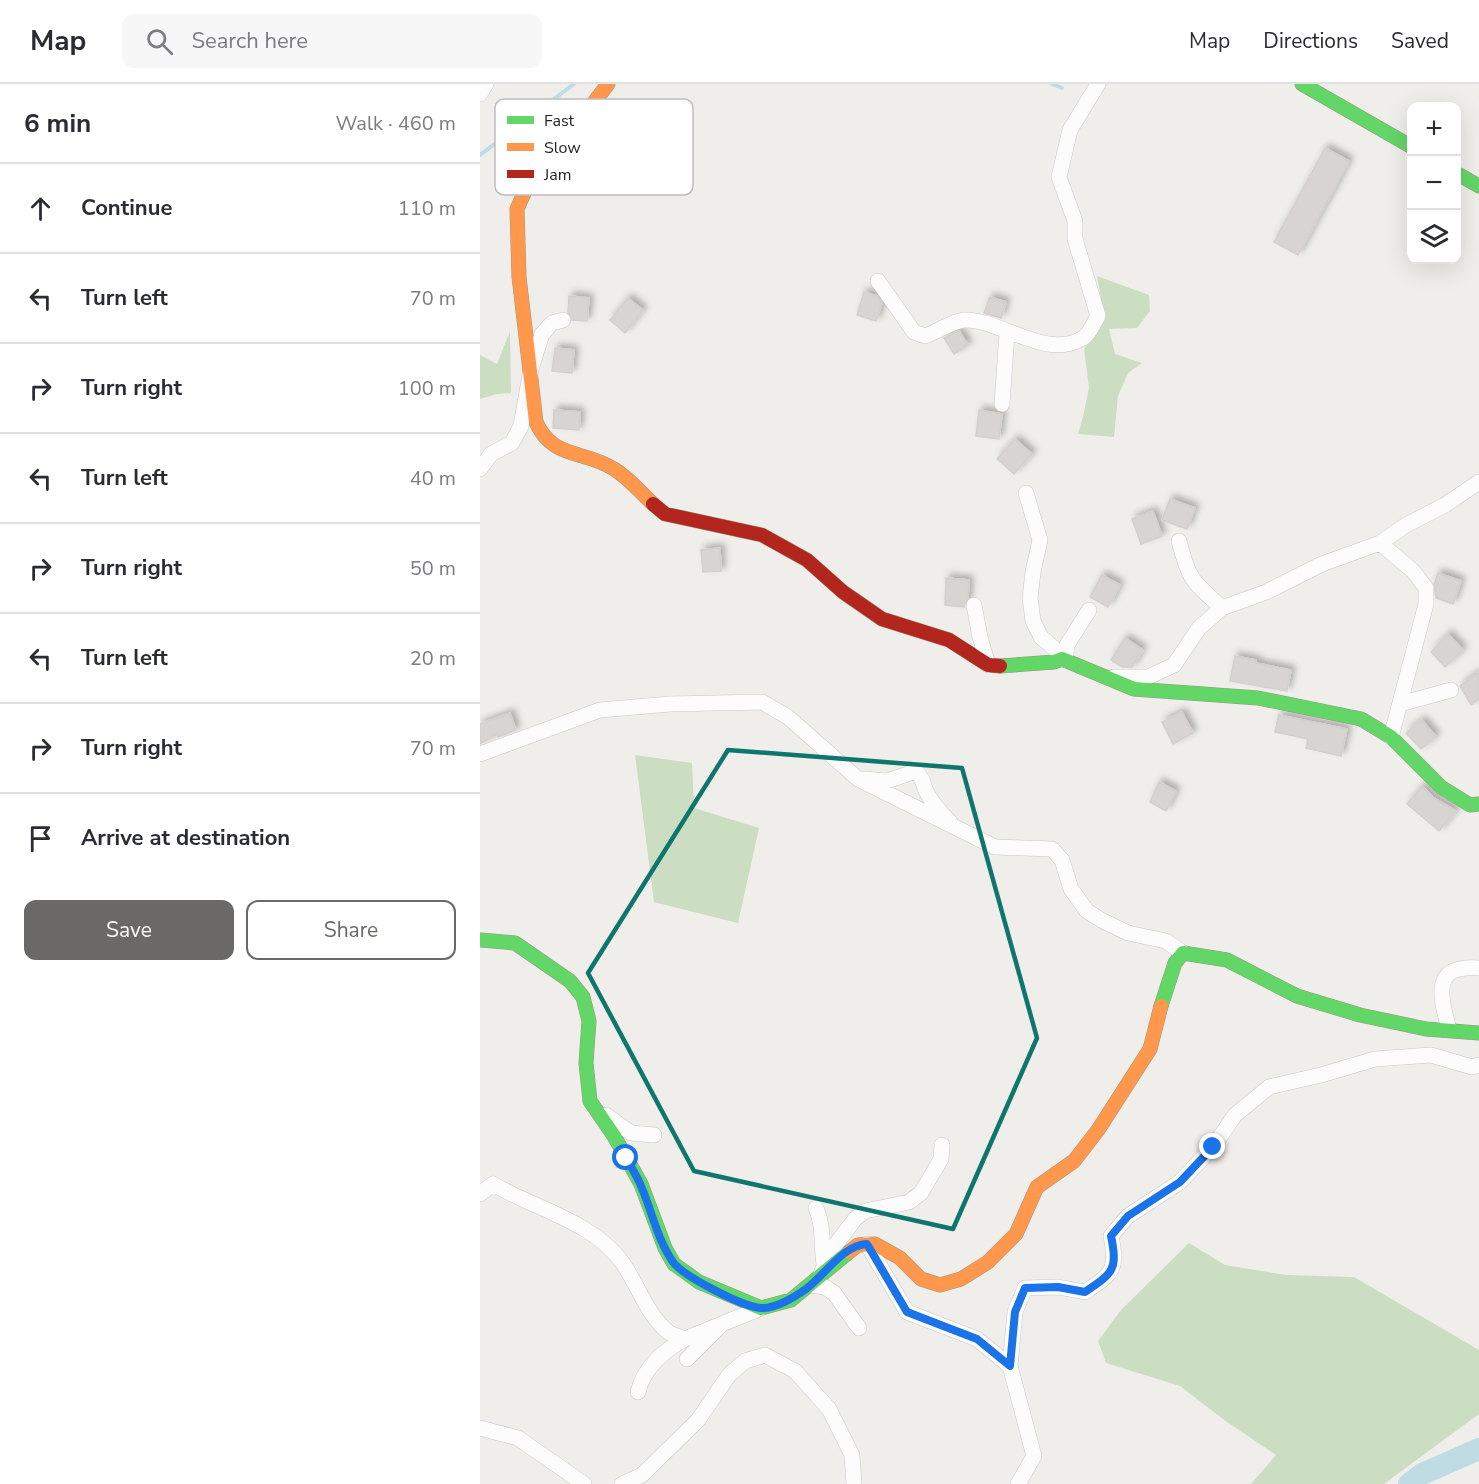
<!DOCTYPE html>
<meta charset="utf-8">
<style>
:root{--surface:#fff;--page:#f7f7f7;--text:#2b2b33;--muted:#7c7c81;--line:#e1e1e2;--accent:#6a6968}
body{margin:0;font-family:"Nunito Sans",sans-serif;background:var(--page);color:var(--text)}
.controls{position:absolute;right:18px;top:18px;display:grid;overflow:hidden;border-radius:12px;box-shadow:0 6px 24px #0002}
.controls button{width:54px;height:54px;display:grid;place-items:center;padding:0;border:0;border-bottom:2px solid var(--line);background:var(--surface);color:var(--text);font:30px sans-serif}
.stop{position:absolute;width:18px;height:18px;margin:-14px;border:4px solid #1a73e8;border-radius:50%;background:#fff}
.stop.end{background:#1a73e8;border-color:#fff;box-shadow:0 2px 6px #0008}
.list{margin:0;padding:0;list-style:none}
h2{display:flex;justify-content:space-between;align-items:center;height:78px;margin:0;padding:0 24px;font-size:26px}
h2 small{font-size:20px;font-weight:400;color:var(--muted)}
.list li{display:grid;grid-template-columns:39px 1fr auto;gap:18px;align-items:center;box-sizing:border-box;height:90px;padding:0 24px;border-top:2px solid var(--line)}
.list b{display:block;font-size:22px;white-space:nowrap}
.list em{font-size:20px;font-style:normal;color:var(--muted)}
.actions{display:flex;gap:12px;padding:18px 24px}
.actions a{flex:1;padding:14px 0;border:2px solid var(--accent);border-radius:12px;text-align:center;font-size:21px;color:var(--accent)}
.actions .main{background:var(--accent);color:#fff}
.icon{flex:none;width:33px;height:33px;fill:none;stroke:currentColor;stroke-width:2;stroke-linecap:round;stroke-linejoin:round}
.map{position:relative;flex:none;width:999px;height:1400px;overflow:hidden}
header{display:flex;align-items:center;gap:36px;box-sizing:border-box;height:84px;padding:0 30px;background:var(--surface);border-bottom:2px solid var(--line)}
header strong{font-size:28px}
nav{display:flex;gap:33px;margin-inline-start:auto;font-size:21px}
.search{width:420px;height:54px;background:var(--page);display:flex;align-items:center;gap:15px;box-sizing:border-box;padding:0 21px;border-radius:12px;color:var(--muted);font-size:22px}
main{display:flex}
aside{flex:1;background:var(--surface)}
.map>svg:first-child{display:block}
.forest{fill:#cbdec1}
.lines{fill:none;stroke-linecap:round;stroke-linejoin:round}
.stream{stroke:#bfdbe3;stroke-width:4}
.river{stroke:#bfdbe3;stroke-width:22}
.building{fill:#d7d4d2;stroke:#d3d0cc;stroke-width:1.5;filter:url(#shadow)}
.street-casing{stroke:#c9c8c7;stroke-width:16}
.fast-casing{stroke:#999a82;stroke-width:15}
.slow-casing{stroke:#999a82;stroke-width:15}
.jam-casing{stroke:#999a82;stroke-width:15}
.street{stroke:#fdfcfc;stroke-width:15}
.fast{stroke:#63d668;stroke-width:14}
.slow{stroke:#ff974d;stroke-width:14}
.jam{stroke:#b3261e;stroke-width:14}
.route{stroke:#1a73e8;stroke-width:8}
.marked{fill:none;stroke:#0f766e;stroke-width:4.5;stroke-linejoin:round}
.key{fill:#fff;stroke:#bdbdbd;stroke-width:1.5}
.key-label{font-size:16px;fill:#222}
</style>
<header>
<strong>Map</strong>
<div class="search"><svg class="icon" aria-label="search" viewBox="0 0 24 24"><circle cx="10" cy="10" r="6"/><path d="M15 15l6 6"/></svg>Search here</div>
<nav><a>Map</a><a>Directions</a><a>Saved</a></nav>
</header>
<main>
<aside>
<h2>6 min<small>Walk · 460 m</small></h2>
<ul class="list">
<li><svg class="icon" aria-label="ahead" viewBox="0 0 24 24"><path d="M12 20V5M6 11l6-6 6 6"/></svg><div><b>Continue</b></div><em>110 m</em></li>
<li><svg class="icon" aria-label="left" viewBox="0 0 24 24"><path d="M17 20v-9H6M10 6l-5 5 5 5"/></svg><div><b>Turn left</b></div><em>70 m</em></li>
<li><svg class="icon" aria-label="right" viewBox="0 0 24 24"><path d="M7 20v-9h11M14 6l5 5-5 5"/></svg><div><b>Turn right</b></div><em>100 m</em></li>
<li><svg class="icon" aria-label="left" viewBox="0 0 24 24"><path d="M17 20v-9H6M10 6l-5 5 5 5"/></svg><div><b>Turn left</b></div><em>40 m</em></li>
<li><svg class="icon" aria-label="right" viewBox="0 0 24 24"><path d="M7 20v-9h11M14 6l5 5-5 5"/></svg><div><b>Turn right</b></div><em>50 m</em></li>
<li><svg class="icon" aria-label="left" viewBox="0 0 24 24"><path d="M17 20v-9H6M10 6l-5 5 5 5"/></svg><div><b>Turn left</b></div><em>20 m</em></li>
<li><svg class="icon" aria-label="right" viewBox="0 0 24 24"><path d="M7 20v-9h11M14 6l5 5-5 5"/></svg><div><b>Turn right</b></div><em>70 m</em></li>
<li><svg class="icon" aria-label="arrive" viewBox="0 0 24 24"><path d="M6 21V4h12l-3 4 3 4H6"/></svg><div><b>Arrive at destination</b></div></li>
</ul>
<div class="actions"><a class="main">Save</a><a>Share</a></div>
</aside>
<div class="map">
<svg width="999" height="1400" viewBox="0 0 999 1400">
<defs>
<filter id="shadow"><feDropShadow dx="4" dy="-4" stdDeviation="3" flood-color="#0004"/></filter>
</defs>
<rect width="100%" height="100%" fill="#f0eeeb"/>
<path class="forest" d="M617,192L669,211L670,227L657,244L629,245L635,270L662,279L648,289L638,312L634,353L598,350L603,333L609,304L604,265L622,241L624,230Z
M30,247L31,309L17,310L0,315V271L17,280Z
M155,671L212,679L214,724L279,744L258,839L174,818Z
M709,1159L745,1181L806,1191L874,1193L999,1266V1330L904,1400H771L796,1371L747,1338L700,1302L626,1279L618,1257L641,1226Z"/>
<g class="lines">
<path class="stream" d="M572,0L582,4
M0,71L94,0"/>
<path class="river" d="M929,1400L942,1390L999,1365"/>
</g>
<path class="building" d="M845,64L869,77L818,171L794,158Z
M384,208L397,212L402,219L396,237L377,231Z
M89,212L109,214L107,237L92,236L88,228Z
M510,213L526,218L521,234L504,229Z
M148,214L163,226L145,249L130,236Z
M479,247L488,261L474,270L464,254Z
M75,264L94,266L92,289L72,287Z
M74,326L100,328L99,346L73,344Z
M499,326L522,330L519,355L496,352Z
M535,355L552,370L534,390L517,375Z
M690,415L715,424L707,445L682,436Z
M673,427L682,452L661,460L652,435Z
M240,464L241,487L223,488L221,466Z
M958,489L981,497L973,520L956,514L954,500Z
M622,491L640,501L628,523L610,513Z
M466,494L489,496L488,514L484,523L465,521Z
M968,550L983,566L965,583L951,568Z
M645,554L663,566L652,583H642L631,576Z
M755,572L776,576V579L811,586L807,607L750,597Z
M999,588V615L991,621L980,602Z
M702,628L713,649L693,660L682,638Z
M30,629L36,646L18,653L17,650L0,660V640Z
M799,631L867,645L861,672L826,664L828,655L795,648Z
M942,636L956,653L941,665L926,649Z
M679,698L696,707L686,727L670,718Z
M942,702L954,714L976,727L959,747L927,720Z"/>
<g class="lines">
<g class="street-casing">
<path id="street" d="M0,10L6,0
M398,197L434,248L445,252C457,248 472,237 484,236C521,235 567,277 603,254C610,250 614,238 618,232L595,155V137L579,93L590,46L618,0
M522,320L527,249
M0,385L11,370L32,359L41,342L51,285L62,250L72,239L83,236
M546,409L560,456L553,488L550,514L553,537L561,553L577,567L582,575
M699,457C709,496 712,497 742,524
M900,459L933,487L946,504V520L911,653
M494,521L500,553L508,581
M585,576L587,561L609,526
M634,593H668L694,581L719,544L742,524L786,508L842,480L900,459L926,441L965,421L999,398
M920,620L971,606
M0,670L120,626L190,620L282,618L308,633L378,695L515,763L572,765L582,776L591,805L607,827L621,836L648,849L686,857L703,869
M383,695L407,697L436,687C445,697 442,699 447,709C453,720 461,729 470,738
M969,945C960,912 951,880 999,884
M126,1031L151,1049L174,1051
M0,1110L13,1100C55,1125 112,1137 142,1178C158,1201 166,1229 188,1248C192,1251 200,1253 205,1255L281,1224
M336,1124C344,1142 341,1160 344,1180
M387,1160L427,1228L497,1255L530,1282L554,1372L538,1400
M341,1190L350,1168L375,1135L385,1127L429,1118L441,1109L461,1075L462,1061
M331,1201L345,1203L354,1209L379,1244
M207,1275L239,1243
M530,1282L535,1228L545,1204L578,1203L605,1208C633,1189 638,1186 631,1152L648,1132L700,1098L733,1063L755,1031L789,1003L841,991L895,975L951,971L992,983L999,981
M158,1308C163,1285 184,1266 205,1255
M0,1344L38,1354L104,1400
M142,1400L162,1391L218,1336L249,1291L265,1277L285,1271L315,1287L349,1325L372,1371L374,1400"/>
</g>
<g class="fast-casing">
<path id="fast" d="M822,0L932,63
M976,89L999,102
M520,582L574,578L582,575L654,605L778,614L881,635L911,653L961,703L990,721L999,720
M0,856L35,859L90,897L103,913L109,937L106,979L110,1017L134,1052L161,1100L185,1164L194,1180L219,1198L281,1224L311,1216L369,1168
M681,922L695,879L703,869L747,876L817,912L880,931L946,945L999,949"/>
</g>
<g class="slow-casing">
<path id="slow" d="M128,0L109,25L64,64L37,125L39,193L56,338C72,375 104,366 134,385C149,394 160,408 173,420
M369,1168L378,1161L395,1160L420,1174L441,1195L460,1201L481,1195L508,1178L536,1150L557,1103L594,1077L618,1046L670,965L681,922"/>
</g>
<g class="jam-casing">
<path id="jam" d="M173,420L185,430L282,451L327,476L363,508L402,535L469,556L508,581L520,582"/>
</g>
<use href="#street" class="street"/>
<use href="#fast" class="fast"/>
<use href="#slow" class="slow"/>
<use href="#jam" class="jam"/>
</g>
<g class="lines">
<path class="route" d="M146,1074C151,1083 157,1092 161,1102C172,1127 177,1155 193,1178C203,1192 263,1223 281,1224C295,1225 315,1213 326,1205C345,1191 363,1161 387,1160L427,1228L497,1255L530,1282L535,1228L545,1204L578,1203L605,1208C633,1189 638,1186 631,1152L648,1132L700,1098L733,1063"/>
</g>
<path class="marked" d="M248,666L482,684L557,954L473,1145L214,1087L108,889Z"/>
<rect x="15" y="15" width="198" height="96" rx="9" class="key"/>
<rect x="27" y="32" width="27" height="8" fill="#63d668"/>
<rect x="27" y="59" width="27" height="8" fill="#ff974d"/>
<rect x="27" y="86" width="27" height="8" fill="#b3261e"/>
<g class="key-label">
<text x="64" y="42">Fast</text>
<text x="64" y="69">Slow</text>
<text x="64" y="96">Jam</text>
</g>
</svg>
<div class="controls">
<button>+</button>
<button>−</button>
<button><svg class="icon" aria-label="layers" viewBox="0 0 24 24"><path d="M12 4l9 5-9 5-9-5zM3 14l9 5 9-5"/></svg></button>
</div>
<div class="stop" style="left:146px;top:1074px"></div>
<div class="stop end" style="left:733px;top:1063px"></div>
</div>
</main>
